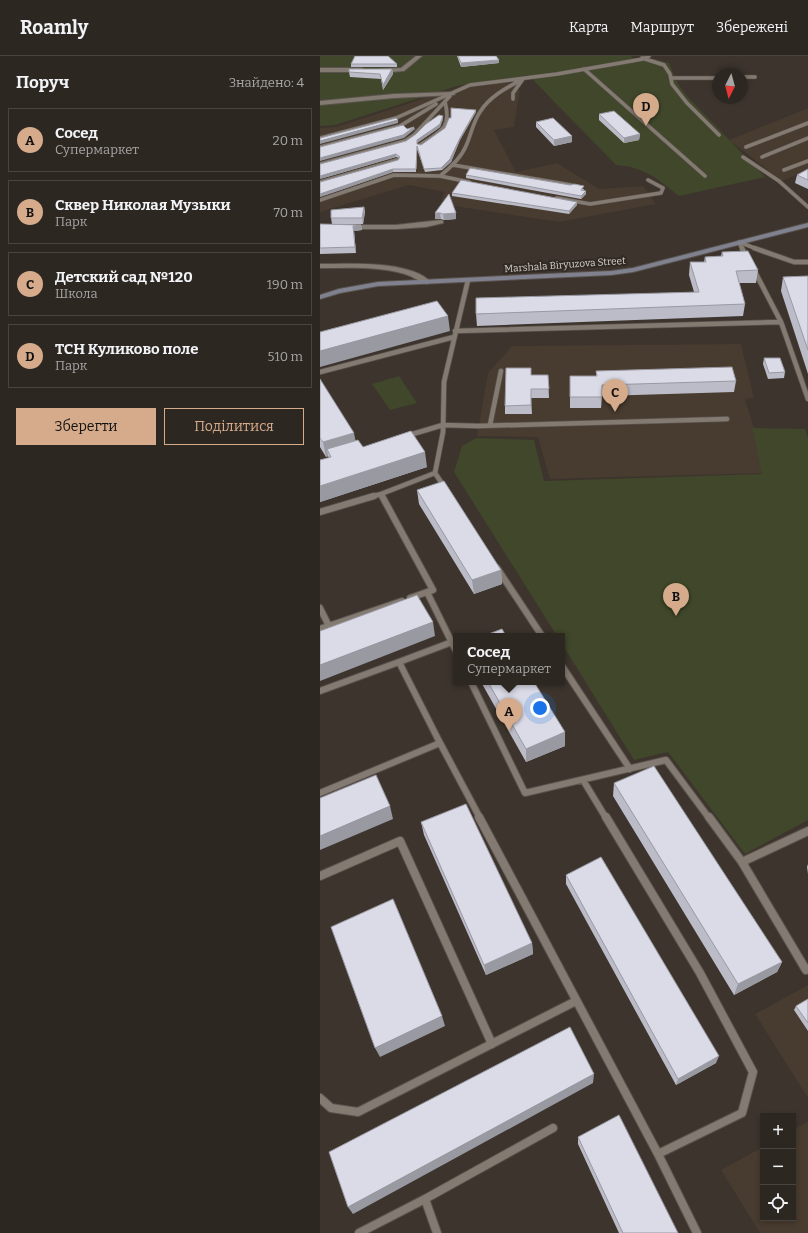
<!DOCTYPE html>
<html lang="uk">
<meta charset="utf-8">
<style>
:root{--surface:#2d2722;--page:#39332f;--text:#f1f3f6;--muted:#a7a5a5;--line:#484440;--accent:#d6ab8b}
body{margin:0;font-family:Bitter,serif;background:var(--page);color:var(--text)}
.controls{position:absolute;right:12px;bottom:12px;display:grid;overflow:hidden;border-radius:0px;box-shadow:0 2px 6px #0003}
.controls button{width:36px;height:36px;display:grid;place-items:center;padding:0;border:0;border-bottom:1px solid var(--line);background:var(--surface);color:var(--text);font:20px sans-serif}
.compass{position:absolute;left:392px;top:12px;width:36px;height:36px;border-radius:50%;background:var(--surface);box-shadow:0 2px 6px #0003;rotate:186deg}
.you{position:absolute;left:220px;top:652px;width:14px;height:14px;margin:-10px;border:3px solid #fff;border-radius:50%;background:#1a73e8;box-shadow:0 0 0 6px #1a73e833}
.badge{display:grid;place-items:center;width:26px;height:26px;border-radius:50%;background:var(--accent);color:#111;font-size:13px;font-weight:700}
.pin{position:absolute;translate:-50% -33px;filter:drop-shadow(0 1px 2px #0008)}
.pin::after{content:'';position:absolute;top:21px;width:14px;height:12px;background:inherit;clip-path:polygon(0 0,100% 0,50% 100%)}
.popup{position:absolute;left:133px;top:577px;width:112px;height:52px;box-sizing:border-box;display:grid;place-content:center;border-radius:0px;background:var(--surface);filter:drop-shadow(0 1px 3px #0005);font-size:13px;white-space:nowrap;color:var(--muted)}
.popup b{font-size:15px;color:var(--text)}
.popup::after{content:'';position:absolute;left:50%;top:100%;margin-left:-8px;border:8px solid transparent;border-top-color:var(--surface)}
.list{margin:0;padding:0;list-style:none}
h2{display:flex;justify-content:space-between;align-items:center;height:52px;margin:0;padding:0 16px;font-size:17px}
h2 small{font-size:13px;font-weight:400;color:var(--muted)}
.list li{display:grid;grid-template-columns:26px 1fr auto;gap:12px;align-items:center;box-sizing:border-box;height:64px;margin:0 8px 8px;padding:0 8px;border:1px solid var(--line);border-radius:0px}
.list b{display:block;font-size:15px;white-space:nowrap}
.list p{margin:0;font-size:13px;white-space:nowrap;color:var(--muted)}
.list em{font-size:13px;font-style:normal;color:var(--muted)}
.actions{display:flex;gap:8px;padding:12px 16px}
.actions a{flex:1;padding:9px 0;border:1px solid var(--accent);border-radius:0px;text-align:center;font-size:14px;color:var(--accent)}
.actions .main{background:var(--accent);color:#111}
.icon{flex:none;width:22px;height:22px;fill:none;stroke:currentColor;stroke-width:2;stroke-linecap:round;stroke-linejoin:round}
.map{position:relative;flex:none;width:488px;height:1177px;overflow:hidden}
header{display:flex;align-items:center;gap:24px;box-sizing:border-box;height:56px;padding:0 20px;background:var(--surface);border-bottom:1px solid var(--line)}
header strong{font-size:19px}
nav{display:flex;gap:22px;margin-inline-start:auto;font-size:14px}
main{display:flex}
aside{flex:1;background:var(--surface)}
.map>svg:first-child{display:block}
.built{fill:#483b2f}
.green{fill:#40472a}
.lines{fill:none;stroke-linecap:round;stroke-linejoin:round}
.service-far3-casing{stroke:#5a524d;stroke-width:4.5}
.service-far2-casing{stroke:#5a524d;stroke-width:6}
.service-far1-casing{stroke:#5a524d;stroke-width:8}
.service-casing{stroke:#5a524d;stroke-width:10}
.minor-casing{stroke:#5a524d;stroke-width:2}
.secondary-casing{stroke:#5a524d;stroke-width:2}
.service-far3{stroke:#837a71;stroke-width:3.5}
.service-far2{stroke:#837a71;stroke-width:4.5}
.service-far1{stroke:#837a71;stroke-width:6}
.service{stroke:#837a71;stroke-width:8}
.minor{fill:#837a71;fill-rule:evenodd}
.secondary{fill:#7f818f;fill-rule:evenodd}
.wall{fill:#bbbcc7}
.shaded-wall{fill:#9999a2}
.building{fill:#dadbe7;stroke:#9999a2}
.labels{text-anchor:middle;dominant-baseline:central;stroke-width:4;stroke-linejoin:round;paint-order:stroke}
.far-street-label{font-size:10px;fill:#d9d4cf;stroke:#312a23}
</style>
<header>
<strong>Roamly</strong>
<nav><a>Карта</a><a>Маршрут</a><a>Збережені</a></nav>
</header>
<main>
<aside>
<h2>Поруч<small>Знайдено: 4</small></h2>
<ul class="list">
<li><span class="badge">A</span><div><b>Сосед</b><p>Супермаркет</p></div><em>20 m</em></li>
<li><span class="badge">B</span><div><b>Сквер Николая Музыки</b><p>Парк</p></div><em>70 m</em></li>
<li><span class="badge">C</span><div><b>Детский сад №120</b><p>Школа</p></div><em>190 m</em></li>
<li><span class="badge">D</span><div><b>ТСН Куликово поле</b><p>Парк</p></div><em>510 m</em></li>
</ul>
<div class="actions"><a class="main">Зберегти</a><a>Поділитися</a></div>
</aside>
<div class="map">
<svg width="488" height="1177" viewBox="0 0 488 1177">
<rect width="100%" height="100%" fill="#3c342d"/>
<path class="built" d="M161,24L192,27L200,35L194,71L174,74L196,116L237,107L279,133L323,130L336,148L239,166L121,148L124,136L89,129L0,156V72L16,71Z
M488,52V114L462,125L409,84Z
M421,288L434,342L425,343L448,417L230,423L218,381L157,380L168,317L192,290Z
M488,929V1042L435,958Z
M488,1066V1177H440L401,1114L443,1091V1162H473V1074Z"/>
<path class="green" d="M0,0H311L313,2L335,3L349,7L357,26L366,39L445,121L359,140C336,122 325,111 296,109L215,26L210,19L137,30L15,69L0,70Z
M79,320L97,347L70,354L52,328Z
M432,372L485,373L488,382V764L425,798L348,696L314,704L242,588V580H237L134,416L142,390L156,382L214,384L224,425L442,418Z"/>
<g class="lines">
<g class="service-far3-casing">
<path id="service-far3" d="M322,2L344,9L350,18L352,28L367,47L399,79
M264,13L385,120
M422,21H435
M351,22H398
M193,43V37L203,23
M0,82L76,62L150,29L237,18L323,3L329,0
M100,89C120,76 132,73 125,46
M0,91L80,70L116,48
M426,91L488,67
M423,101L459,125L488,151
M442,101L488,82
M0,108L85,85L94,79L130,40
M133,109L251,129
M464,114L488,105
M120,120C130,112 141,102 146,90C151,79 153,66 160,56C169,41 186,32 201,24
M0,126L77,104
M237,142L270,148L341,137L343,132L328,124
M0,144L74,119L120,120L149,126
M419,186L422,193
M419,186L437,193"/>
</g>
<g class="service-far2-casing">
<path id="service-far2" d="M422,192L427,203
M434,192L474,206H488
M433,212L461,266L488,343
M135,275L461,266
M0,316L134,281
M170,369L181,315
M86,380L123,369L158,370L407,363
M115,417L125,432
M61,438L115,417L123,376L124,326L148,224
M51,441L61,438L63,441"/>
</g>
<g class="service-far1-casing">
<path id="service-far1" d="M62,440L113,534L90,542
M0,456L54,440
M177,512L222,580
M107,536L136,595
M0,552L9,570
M0,573L82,545
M79,606L132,586
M242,610L310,713
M151,626L205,737L346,704L389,762
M0,635L79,606L120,687L0,737
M120,687L160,762
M263,724L286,762"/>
</g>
<g class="service-casing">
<path id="service" d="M159,761L338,1098L422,1057L433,1016L380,917L286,761
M389,761L422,806L488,775
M422,806L486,914L488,913
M0,820L80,785L172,988
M0,1042L11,1052L38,1056L256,945
M338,1098L377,1177
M105,1143L117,1177
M39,1177L105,1143L233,1072"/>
</g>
<g class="minor-casing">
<path id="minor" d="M96,0H102L84,15L60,17L57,15L60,13L81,12Z
M0,12H42L45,14L42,16H0Z
M132,36L135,38L134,39L74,42L0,49V45L74,38Z
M121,164L123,165V167L106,171L76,173H0V169H76Z
M0,208C29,208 89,204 111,226L107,228C98,225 91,219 81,217C55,210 27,212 0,212Z"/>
</g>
<g class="secondary-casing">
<path id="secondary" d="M488,167V171L313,216L291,219L58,230L20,237L0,243V239L19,233L58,226L291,215L313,212Z"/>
</g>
<use href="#service-far3" class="service-far3"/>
<use href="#service-far2" class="service-far2"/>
<use href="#service-far1" class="service-far1"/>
<use href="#service" class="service"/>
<use href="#minor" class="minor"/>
<use href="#secondary" class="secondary"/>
</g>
<path class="wall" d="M137,0H176L179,7L141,11Z
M31,8H77V11H31Z
M72,13L73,18L63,34L61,23L30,21L29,16Z
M156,54V56L140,84L131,106L122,114L105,116L97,93L96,116H73L0,141L78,104L79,102L76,101L0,123L86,85L123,63L120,71L116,74L97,87V88L101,89L125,72L131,62Z
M279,58L320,78L319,84L304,87L279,64Z
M216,66L252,80V86L234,90L216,71Z
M488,113V133L475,127L477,119Z
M146,119L264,133L263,135L266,138L261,143L146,122Z
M132,137L257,146V149L249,158L132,140Z
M129,138L136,163L124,164L121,163H115V157Z
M44,151L45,156L43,168H12L11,162Z
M0,168L41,169L42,174L34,175L36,197L0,198Z
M402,196L438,214L436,227H419L425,248L423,260L157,270L156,258L374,236L369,219L370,206H384L385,201L401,200Z
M488,220V318L461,235L463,221Z
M444,302L465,316L464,322L448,323L443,308Z
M276,315L416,325L414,336L282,340L281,352H250V320H276Z
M211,319H228L229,342H211L212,358H185V350Z
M0,323L35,384L43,391L107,411L0,446V404L9,402L8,400L6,401L0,391Z
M97,434L181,514L182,528L154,538L99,448Z
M161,626H214L245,690L206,706Z
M294,727L462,906L457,916L414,939L293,740Z
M101,766L212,887L213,898L166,919L104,779Z
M488,808V818L487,811Z
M246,819L396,1007L356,1029L246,828Z
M488,943V975L474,954L476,950Z
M258,1081L358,1177H299L258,1088Z"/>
<path class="shaded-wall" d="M179,4V7L141,11V7Z
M72,13L73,18L63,34V29Z
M156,54V56L140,84L131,106L122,114L121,112L140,82Z
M123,60V63L120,71L116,74L97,87V84Z
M78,64V67L0,88V85Z
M94,71L95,73L84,82L0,105V102Z
M320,78L319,84L304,87V82Z
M252,80V86L234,90V84Z
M76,98V101L0,123V120Z
M73,113V116L0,141V138Z
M266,135V138L261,143V140Z
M257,146V149L249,158V155Z
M44,151L45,156L43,168L42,162Z
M115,157H120L121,163H115Z
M136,157V163L124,164L123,158Z
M41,169L42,174L34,175L36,197L35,191L33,170Z
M128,260L130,275L0,311V295Z
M34,377L37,392L7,393L8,400L6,401L3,386Z
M105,396L107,411L0,446V430Z
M181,514L182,528L154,538L152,524Z
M113,566L115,580L0,625V609Z
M245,676V690L206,706V693Z
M70,750L73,763L0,794V780Z
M212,887L213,898L166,919L164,909Z
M462,906L457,916L414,939L418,928Z
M122,960L125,970L60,1001L55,992Z
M399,1000L396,1007L356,1029L358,1023Z
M274,1018L273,1027L33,1158L28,1151Z"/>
<path class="building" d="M35,0H68L77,8H31Z
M138,0H176L179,4L141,7Z
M29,13H72L63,29L60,18L29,16Z
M131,52L156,54L140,82L130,103L121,112L104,113L97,90L96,113H73L0,138V126L78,104L80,101L76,98L0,120V108L86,85L96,78L106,68L119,59L123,60L120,68L116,71L97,84V88L101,89L125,72L129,62H131Z
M294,55L320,78L304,82L279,58Z
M76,62L78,64L0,85V82Z
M233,62L252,80L234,84L216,66Z
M83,69L87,73L94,71L83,79L0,102V91Z
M150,112L250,129L254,128L264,130L261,134L266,135L261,140L146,119Z
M488,113V124L477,119Z
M141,124L257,146L249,155L132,137Z
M129,138L136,157L123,158L120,157H115Z
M44,151L42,162H11V154Z
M0,168L41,169L33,170L35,191L0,192Z
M428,195L438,214L416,215L425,248L156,258V242L379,236L370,206H386L385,201L403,200L402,196Z
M488,220V294L463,221Z
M117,245L128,260L0,295V276Z
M444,302H460L465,316L449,317Z
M412,311L416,325L282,329V341H250V320H277L276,315Z
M186,312H211V319H228L229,333H211V349L185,350Z
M0,323L34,377L3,386L0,382Z
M91,375L105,396L0,430V404L11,401L7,393L38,384L43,391Z
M124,425L181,514L152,524L97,434Z
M97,539L113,566L0,609V575Z
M182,573L186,580H163Z
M168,626H214L245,676L206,693Z
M334,710L462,906L418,928L294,727Z
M56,719L70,750L0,780V742Z
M146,748L212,887L164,909L101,766Z
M281,801L399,1000L358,1023L246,819Z
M73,843L122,960L55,992L11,871Z
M488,943V967L476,950Z
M250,971L274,1018L28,1151L9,1096Z
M299,1059L358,1177H303L258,1081Z"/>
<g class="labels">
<g class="far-street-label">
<text transform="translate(245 209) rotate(-4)">Marshala Biryuzova Street</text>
</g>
</g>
</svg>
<div class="controls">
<button>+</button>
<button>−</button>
<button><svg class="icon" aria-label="locate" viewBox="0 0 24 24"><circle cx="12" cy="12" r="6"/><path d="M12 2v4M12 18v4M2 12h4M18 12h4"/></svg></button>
</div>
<svg class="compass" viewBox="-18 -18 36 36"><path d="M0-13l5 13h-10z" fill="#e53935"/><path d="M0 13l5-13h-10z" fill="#a7a5a5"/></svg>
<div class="you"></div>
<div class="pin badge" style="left:189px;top:675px">A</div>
<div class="popup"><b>Сосед</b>Супермаркет</div>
<div class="pin badge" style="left:356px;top:560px">B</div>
<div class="pin badge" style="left:295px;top:356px">C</div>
<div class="pin badge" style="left:326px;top:70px">D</div>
</div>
</main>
